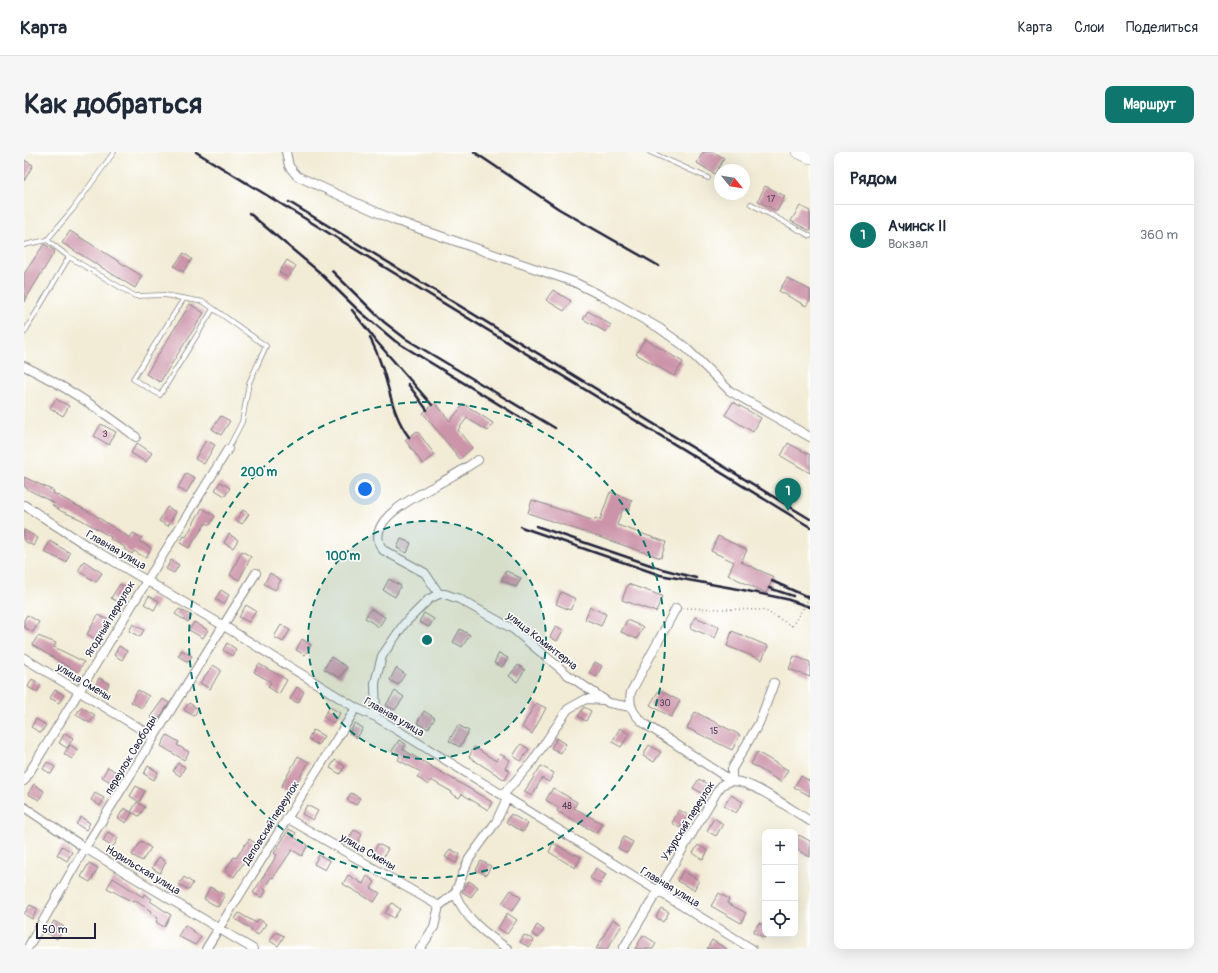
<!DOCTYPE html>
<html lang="ru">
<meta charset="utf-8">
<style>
:root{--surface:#fff;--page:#f6f6f7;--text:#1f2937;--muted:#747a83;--line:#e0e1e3;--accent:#0f766e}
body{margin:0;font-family:Pangolin,sans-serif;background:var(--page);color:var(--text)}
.controls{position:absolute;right:12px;bottom:12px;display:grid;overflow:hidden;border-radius:8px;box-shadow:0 4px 16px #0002}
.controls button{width:36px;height:36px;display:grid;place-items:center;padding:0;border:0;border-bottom:1px solid var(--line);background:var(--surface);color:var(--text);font:20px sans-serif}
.compass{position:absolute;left:690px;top:12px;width:36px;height:36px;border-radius:50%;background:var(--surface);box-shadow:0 4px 16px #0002;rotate:120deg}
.scale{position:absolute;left:12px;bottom:10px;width:60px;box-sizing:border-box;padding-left:4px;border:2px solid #22223b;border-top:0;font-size:11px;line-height:14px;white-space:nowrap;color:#22223b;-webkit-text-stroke:3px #fff;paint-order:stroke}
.you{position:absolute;left:341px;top:337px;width:14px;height:14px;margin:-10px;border:3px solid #fff;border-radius:50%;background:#1a73e8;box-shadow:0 0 0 6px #1a73e833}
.badge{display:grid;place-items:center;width:26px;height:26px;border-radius:50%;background:var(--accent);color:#fff;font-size:13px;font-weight:700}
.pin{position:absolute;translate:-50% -33px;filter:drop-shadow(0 1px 2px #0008)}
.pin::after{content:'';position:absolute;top:21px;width:14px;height:12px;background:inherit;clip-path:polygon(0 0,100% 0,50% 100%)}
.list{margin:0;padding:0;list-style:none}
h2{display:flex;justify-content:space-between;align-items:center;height:52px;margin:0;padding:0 16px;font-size:17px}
h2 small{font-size:13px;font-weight:400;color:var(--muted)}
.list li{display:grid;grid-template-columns:26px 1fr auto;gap:12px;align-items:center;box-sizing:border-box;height:60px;padding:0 16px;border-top:1px solid var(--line)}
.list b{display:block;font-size:15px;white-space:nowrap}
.list p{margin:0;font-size:13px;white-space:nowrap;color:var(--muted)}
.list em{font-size:13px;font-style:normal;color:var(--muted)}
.icon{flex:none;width:22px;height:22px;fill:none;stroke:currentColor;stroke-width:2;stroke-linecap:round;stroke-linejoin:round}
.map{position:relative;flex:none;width:786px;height:797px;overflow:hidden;border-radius:8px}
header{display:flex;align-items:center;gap:24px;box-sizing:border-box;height:56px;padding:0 20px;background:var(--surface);border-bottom:1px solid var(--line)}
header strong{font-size:19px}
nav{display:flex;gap:22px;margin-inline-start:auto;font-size:14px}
.intro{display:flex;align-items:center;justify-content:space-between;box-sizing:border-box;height:96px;padding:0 24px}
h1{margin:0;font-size:28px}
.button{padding:10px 18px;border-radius:8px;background:var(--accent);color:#fff;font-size:14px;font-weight:700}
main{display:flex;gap:24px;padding:0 24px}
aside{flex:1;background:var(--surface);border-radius:8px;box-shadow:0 4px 16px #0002}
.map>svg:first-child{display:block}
.building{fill:#cc94a9}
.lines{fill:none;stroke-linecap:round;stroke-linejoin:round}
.lane-casing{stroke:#8a8788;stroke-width:5.5}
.street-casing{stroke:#8a8788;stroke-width:10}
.secondary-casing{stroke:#8a8788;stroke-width:12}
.path{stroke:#8a8788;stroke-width:1.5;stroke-dasharray:1 3;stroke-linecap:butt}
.lane{stroke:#fff;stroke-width:4}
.street{stroke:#fff;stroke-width:8}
.secondary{stroke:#fff;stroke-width:11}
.rail{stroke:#22223b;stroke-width:2.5}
.path-bridge{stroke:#8a8788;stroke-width:1.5;stroke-dasharray:1 3;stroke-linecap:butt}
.ring{fill:none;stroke:#0f766e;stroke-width:2;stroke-dasharray:7 5}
.labels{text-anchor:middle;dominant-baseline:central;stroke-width:3;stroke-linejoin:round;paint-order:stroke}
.number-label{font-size:9px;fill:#4c3e56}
.street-label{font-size:11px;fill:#22223b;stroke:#fff}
.centre{fill:#0f766e;stroke:#fff;stroke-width:2}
.ring-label{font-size:12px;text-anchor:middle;font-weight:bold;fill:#0f766e;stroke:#fff;stroke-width:3;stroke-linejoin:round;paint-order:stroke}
</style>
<header>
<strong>Карта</strong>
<nav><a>Карта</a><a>Слои</a><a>Поделиться</a></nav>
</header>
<div class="intro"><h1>Как добраться</h1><a class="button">Маршрут</a></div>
<main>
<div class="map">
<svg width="786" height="797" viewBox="0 0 786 797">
<rect width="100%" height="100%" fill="#fff"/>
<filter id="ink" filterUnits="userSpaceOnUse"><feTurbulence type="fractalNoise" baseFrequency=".025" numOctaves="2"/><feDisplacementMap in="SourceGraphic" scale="8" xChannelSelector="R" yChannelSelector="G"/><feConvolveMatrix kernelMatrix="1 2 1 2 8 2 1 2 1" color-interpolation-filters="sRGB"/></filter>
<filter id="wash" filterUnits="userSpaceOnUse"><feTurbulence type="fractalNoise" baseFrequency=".012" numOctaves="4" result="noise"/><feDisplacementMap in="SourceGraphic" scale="16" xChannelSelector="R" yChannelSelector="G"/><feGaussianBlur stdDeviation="0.9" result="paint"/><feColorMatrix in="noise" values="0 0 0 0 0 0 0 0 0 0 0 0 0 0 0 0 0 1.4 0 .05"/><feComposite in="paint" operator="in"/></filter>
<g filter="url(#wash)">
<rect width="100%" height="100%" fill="#f2ecd6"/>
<g id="blocks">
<path class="building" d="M679,0H689L700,6L691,22L673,11Z
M0,8L9,13L0,29Z
M741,34L761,44L753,59L734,49Z
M776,54L786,59V79L767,69Z
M46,79L118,124L111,136L38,91Z
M20,92L31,99L0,150V122Z
M160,101L168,107L159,120L150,114Z
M263,108L272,114L264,126L255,120Z
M763,126L786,138V148L782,154L755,139Z
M529,138L547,149L540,159L522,148Z
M166,152L180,161L136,230L122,222Z
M564,159L587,173L582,180L559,167Z
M621,187L659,210L650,224L612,202Z
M32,247L45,254L39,264L26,256Z
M709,250L737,266L729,280L701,263Z
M411,251L426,269L440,252L469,271L464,279L443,266L434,278L448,296L436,307L399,261Z
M197,264L206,269L197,283L188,277Z
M77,272L92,280L85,293L70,284Z
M393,279L411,303L399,312L381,288Z
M182,288L191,293L180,312L171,307Z
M113,291L128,301L122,310L107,301Z
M764,291L786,303V321L757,304Z
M162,321L171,326L162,341L154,336Z
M0,325L30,339L29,341L69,362L106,386L109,381L118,386L115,389L127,396L122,406L110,399L108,402L100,397L101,395L86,387L87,385L56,367L37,359L28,353L30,351L5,338L0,334Z
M196,330L206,336L201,344L191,338Z
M586,340L608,348L605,358L599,356L593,373L642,390L637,406L504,361L508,348L570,369L571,366L576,368Z
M143,355L152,360L144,374L135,369Z
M178,356L191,364L186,373L182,371L165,396L156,391L160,384L162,385Z
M219,358L225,362L218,372L212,368Z
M0,378L14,386L10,394L0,389Z
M205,382L214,388L209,396L200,391Z
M694,384L723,398L717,410L750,425L742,441L704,423L710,410L687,399Z
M377,387L387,391L383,401L373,396Z
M26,389L46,401L42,410L20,400Z
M218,399L227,405L215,428L206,423Z
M147,408L155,413L150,421L142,417Z
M60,409L78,421L72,430L54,419Z
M482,419L497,426L492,435L477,428Z
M246,421L257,428L251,438L240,432Z
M365,427L377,434L371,445L359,438Z
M96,432L104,437L96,451L87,446Z
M604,432L638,444L632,460L598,448Z
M197,438L205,443L200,452L191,447Z
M537,440L552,447L546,458L532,452Z
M125,444L135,449L130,458L120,452Z
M222,453L232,459L225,470L215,465Z
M566,455L582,462L577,474L561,467Z
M155,457L168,464L164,470L151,462Z
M347,457L361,465L355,475L341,466Z
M400,461L410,467L405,475L395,470Z
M3,463L15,470L9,480L0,475V468Z
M74,463L84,468L73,488L63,482Z
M671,465L695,475L691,486L666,476Z
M603,468L619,475L613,487L597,480Z
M170,470L184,478L179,486L165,478Z
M109,472L120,478L116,485L105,479Z
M257,473L266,478L259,490L250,485Z
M532,474L539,478L533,489L526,485Z
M436,477L446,483L438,495L429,490Z
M708,479L744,494L738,508L703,494Z
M14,484L32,491L30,495L60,510L54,520L8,493Z
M278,487L287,493L281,503L272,498Z
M203,491L212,497L208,504L199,498Z
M95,494L103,499L98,508L90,503Z
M158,498L168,504L164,510L154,504Z
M475,501L484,506L478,515L470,511Z
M770,504L786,510V525L765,517Z
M307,505L323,515L316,526L300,517Z
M571,510L578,514L572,525L565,521Z
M235,512L263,528L255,542L244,535L247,530L230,520Z
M189,513L197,518L186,537L176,531Z
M494,513L501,518L493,530L485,524Z
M372,516L381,522L374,533L366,528Z
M75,526L85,532L81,540L71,534Z
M8,527L17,533L13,540L4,535Z
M273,535L280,540L274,551L266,547Z
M31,538L40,543L35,551L26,546Z
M114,538L125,544L118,556L107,550Z
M635,538L656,549L647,565L626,553Z
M371,539L380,545L371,558L362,553Z
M139,547L145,551L133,570L126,565Z
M165,551L174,557L170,564L160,558Z
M512,551L522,556L508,582L498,575Z
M57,555L71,563L66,571L52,563Z
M306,555L316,561L310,571L299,565Z
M560,555L567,559L562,569L554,564Z
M400,559L411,566L404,577L393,571Z
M671,560L716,583L708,598L663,576Z
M12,567L22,573L17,581L7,575Z
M331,571L339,576L333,586L325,581Z
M434,573L445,579L436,595L425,589Z
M596,576L605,582L597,595L588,590Z
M289,578L300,584L294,593L284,587Z
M41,581L49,586L43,596L35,591Z
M143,583L155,590L153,593L165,600L160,608L137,594Z
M533,586L542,592L537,601L527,596Z
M375,588L382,592L379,597L388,603L468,650L464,658L438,642L435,646L427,641L428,640L407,628L404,633L393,625L397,620L374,608L376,604L368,599Z
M497,592L505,597L497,609L489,604Z
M46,593L54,598L48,607L40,602Z
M625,593L637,600L630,610L619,604Z
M450,595L472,609L476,602L486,608L481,616L486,619L481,628L445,605Z
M733,600L764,618L757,630L727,612Z
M274,604L285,610L267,640L257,635Z
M311,608L321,614L316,622L306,616Z
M23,610L31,615L27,622L19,617Z
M154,611L161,615L156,624L149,619Z
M124,614L134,620L130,628L120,622Z
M517,614L530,621L525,630L518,626L508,644L500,640Z
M84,615L97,623L91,633L78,625Z
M777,624L786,629V644L770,635Z
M675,627L683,632L678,641L669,636Z
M10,632L20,639L15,648L4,642Z
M112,634L121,639L115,650L106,644Z
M529,636L553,650L550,656L579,672L573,681L533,659L535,656L522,648Z
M71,641L80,646L76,654L67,648Z
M327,641L336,646L332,653L323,648Z
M707,643L719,650L712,661L700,654Z
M113,650L121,655L115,664L107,660Z
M283,653L294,659L289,668L278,662Z
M100,656L108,661L102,671L94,666Z
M655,658L664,663L656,676L648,671Z
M487,662L504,672L499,680L482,670Z
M57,665L66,671L62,678L52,672Z
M690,666L699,672L692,684L683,679Z
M265,677L272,681L269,685L284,693L278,704L268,698L249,726L247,725L240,737L242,739L238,746L229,741L253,703L250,701Z
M330,678L338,682L333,693L324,688Z
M84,680L94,686L89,695L79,689Z
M775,683L786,689V705L771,697V689Z
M600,685L609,690L603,701L594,696Z
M225,687L234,693L226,705L224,704L210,725L201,719L210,705L212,706Z
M117,689L127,696L118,709L108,703Z
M529,691L550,703L551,702L557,705L551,716L525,700Z
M354,692L364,697L358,707L348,702Z
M674,693L684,699L679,708L669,701Z
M38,694L48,700L43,709L33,703Z
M426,697L436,702L432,711L421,705Z
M295,703L306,709L301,718L290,712Z
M135,705L142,710L136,721L128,716Z
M457,709L467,714L462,723L452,718Z
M65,711L74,716L66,730L57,725Z
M572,716L582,722L576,732L566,726Z
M659,719L675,728L670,738L653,729Z
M324,723L339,732L343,724L351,730L347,736L356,741L350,750L319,732Z
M160,725L169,731L165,738L155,732Z
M89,726L119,745L120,742L128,747L126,749L147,763L140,775L132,770L134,766L126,761L127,759L110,748L109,750L83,736Z
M445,729L454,735L447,745L438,740Z
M186,735L201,743L194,755L180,747Z
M487,738L497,746L488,759L478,751Z
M695,741L705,747L703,751L722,761L717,771L687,754Z
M368,751L376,757L370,766L361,761Z
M6,753L14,757L8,767L0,762Z
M637,756L645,760L639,770L632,765Z
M215,761L232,771L235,767L242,772L234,783L227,779L228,777L211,767Z
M483,761L493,768L483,782L474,776Z
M589,767L598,773L583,797H572Z
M30,769L40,775L33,787L23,781Z
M735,771L741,774V786L729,780Z
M161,773L177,785L171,793L154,784Z
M513,773L520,778L514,786L508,782Z
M252,780L260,784L254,794L246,789Z
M500,783L510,788L505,795L496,790Z
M619,783L632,791L629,797H611Z
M688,788L703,797H683Z"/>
</g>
</g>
<g filter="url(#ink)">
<use href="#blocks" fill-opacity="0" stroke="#8a8788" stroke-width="1"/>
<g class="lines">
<g class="lane-casing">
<path id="lane" d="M626,0L684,26
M727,52L786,84
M23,88L45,105L111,144L141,143L180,150L242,194L225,231L218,270L204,297
M0,93L23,88L49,57L90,0
M160,146L109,227L136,243L189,157
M0,181L45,105"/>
</g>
<g class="street-casing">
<path id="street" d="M262,0L265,14L273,24L370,68L550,130L582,146L635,176L660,194L706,239L786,285
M0,214C41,234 76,257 112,285
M0,353L62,393L200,474L332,556L352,565L728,797
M415,442L401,421L359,398C337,368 396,343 414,332C428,325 441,316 454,308
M652,456L607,540C604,554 610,563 621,572L708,629C727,628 768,658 786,669
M0,506L130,585
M352,565L351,531L358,504L380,472L405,447L415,442H421L435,447L489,477L544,523L585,551L607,555
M0,629L204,297
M479,643L508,610L544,557L562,547L579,548
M0,655L61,696L229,797
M263,666L415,754
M431,741C441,767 462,782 484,797
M3,797L61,696L232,421
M182,797L332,556
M396,797L410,775L415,754L431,741L445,707L472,670L483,646
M599,797L694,638L699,632L708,629V617L735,571L750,531"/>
</g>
<g class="secondary-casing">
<path id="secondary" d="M773,0L786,6"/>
</g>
<path class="path" d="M659,456L740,458L768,474"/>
<use href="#lane" class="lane"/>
<use href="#street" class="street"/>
<use href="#secondary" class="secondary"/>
<path class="rail" d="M172,0L786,375
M450,0L535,57L635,114
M265,50L786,367
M225,61L294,119L333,157L371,189L507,272
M308,119L360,170L382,187L531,276
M328,158L353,190L408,253
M346,186C350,194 354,203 357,212C366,237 368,263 385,285
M384,232L403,258
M512,374L638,417L672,426
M497,375L636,423L714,437L762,447L786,455
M748,429L786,446
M745,436L769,444"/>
<path class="path-bridge" d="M768,474L786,445"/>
</g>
</g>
<circle cx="403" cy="488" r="119" fill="#0f766e" fill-opacity=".12"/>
<g class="ring">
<circle cx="403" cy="488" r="119"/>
<circle cx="403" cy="488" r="238"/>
</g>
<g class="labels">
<g class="number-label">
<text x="747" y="47">17</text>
<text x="81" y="282">3</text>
<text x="641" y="551">30</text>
<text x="690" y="579">15</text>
<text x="543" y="654">48</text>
</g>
<g class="street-label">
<text transform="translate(92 398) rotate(30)">Главная улица</text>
<text transform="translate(86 467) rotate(-59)">Ягодный переулок</text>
<text transform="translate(518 489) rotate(38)">улица Коминтерна</text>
<text transform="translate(60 530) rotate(31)">улица Смены</text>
<text transform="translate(370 565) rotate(30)">Главная улица</text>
<text transform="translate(107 603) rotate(-59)">переулок Свободы</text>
<text transform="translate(664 669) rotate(-58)">Ужурский переулок</text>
<text transform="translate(247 671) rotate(-58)">Деповский переулок</text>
<text transform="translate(344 700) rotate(30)">улица Смены</text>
<text transform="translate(119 718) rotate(31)">Норильская улица</text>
<text transform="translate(646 735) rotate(31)">Главная улица</text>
</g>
</g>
<circle cx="403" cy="488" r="6" class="centre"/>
<g class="ring-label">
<text x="235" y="324">200 m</text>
<text x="319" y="408">100 m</text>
</g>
</svg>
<div class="controls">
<button>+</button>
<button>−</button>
<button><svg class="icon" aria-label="locate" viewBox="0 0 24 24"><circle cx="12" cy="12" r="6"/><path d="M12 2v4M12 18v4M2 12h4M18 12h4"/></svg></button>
</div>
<svg class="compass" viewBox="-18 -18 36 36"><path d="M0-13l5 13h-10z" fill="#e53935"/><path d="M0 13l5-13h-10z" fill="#747a83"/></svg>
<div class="scale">50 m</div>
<div class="you"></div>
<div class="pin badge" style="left:764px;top:359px">1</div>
</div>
<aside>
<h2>Рядом<small></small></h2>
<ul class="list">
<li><span class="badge">1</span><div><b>Ачинск II</b><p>Вокзал</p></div><em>360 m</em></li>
</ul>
</aside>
</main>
